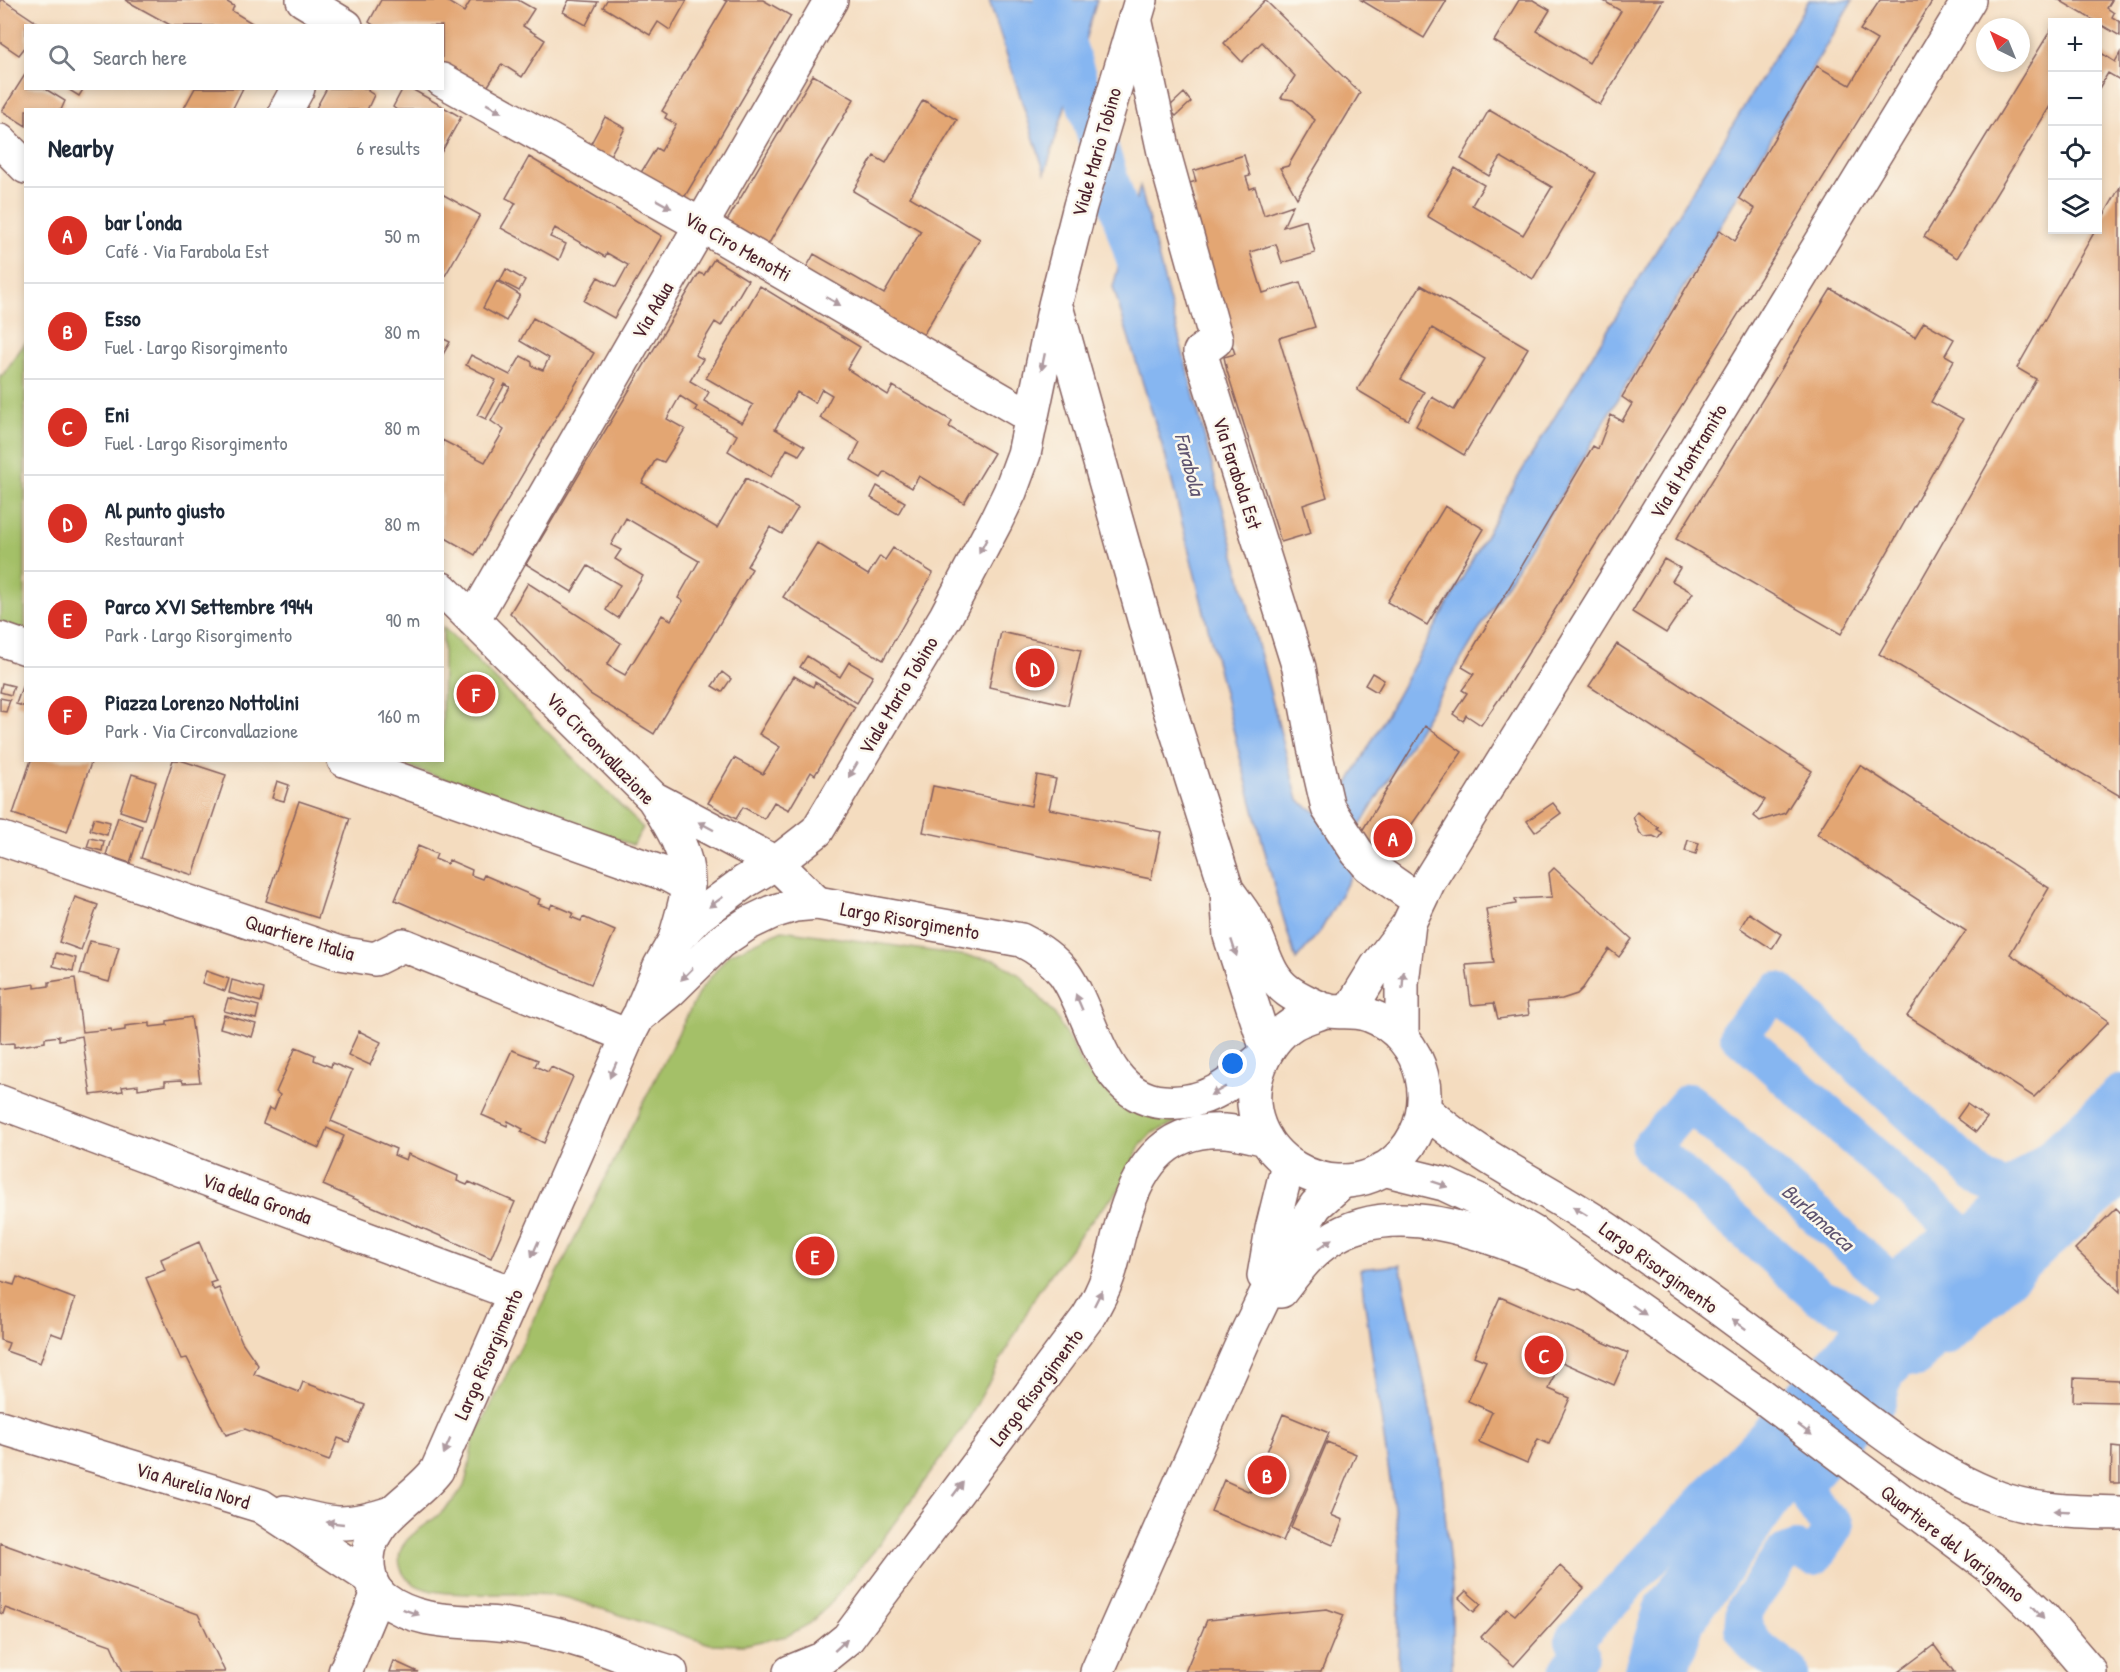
<!DOCTYPE html>
<meta charset="utf-8">
<style>
:root{--surface:#fff;--page:#f2f2f3;--text:#1f2937;--muted:#747a83;--line:#e0e1e3;--accent:#d93025}
body{margin:0;font-family:"Patrick Hand",sans-serif;background:var(--page);color:var(--text)}
.controls{position:absolute;right:18px;top:18px;display:grid;overflow:hidden;border-radius:0px;box-shadow:0 3px 9px #0003}
.controls button{width:54px;height:54px;display:grid;place-items:center;padding:0;border:0;border-bottom:2px solid var(--line);background:var(--surface);color:var(--text);font:30px sans-serif}
.compass{position:absolute;left:1976px;top:18px;width:54px;height:54px;border-radius:50%;background:var(--surface);box-shadow:0 3px 9px #0003;rotate:317deg}
.you{position:absolute;left:1233px;top:1064px;width:21px;height:21px;margin:-15px;border:4px solid #fff;border-radius:50%;background:#1a73e8;box-shadow:0 0 0 9px #1a73e833}
.badge{display:grid;place-items:center;width:39px;height:39px;border-radius:50%;background:var(--accent);color:#fff;font-size:20px;font-weight:700}
.pin{position:absolute;translate:-50% -50%;border:3px solid #fff;box-shadow:0 2px 6px #0006}
.list{margin:0;padding:0;list-style:none}
h2{display:flex;justify-content:space-between;align-items:center;height:78px;margin:0;padding:0 24px;font-size:26px}
h2 small{font-size:20px;font-weight:400;color:var(--muted)}
.list li{display:grid;grid-template-columns:39px 1fr auto;gap:18px;align-items:center;box-sizing:border-box;height:96px;padding:0 24px;border-top:2px solid var(--line)}
.list b{display:block;font-size:22px;white-space:nowrap}
.list p{margin:0;font-size:20px;white-space:nowrap;color:var(--muted)}
.list em{font-size:20px;font-style:normal;color:var(--muted)}
.icon{flex:none;width:33px;height:33px;fill:none;stroke:currentColor;stroke-width:2;stroke-linecap:round;stroke-linejoin:round}
.map{position:relative;flex:none;width:2120px;height:1672px;overflow:hidden}
.search{position:absolute;background:var(--surface);box-shadow:0 3px 9px #0003;left:24px;top:24px;width:420px;height:66px;display:flex;align-items:center;gap:15px;box-sizing:border-box;padding:0 21px;border-radius:0px;color:var(--muted);font-size:22px}
.panel{position:absolute;background:var(--surface);box-shadow:0 3px 9px #0003;left:24px;top:108px;width:420px;height:654px;border-radius:0px}
.map>svg:first-child{display:block}
.green{fill:#a4c067;stroke:#777049;stroke-width:1.5}
.water{fill:#86b6f1;stroke:#686a8e;stroke-width:1.5}
.lines{fill:none;stroke-linecap:round;stroke-linejoin:round}
.canal{stroke:#86b6f1;stroke-width:38}
.river{stroke:#86b6f1;stroke-width:64}
.building{fill:#e3a673}
.minor-casing{stroke:#86615f;stroke-width:36}
.tertiary-casing{stroke:#86615f;stroke-width:36}
.secondary-casing{stroke:#86615f;stroke-width:36}
.minor{stroke:#fff;stroke-width:33}
.tertiary{stroke:#fff;stroke-width:33}
.secondary{stroke:#fff;stroke-width:33}
.oneway{fill:#ae9aa0}
.labels{text-anchor:middle;dominant-baseline:central;stroke-width:5;stroke-linejoin:round;paint-order:stroke}
.street-label{font-size:20px;fill:#4a1f2b;stroke:#fbf7ec}
.water-label{font-size:21px;font-style:italic;fill:#5f5470;stroke:#fbf7ec}
</style>
<div class="map">
<svg width="2120" height="1672" viewBox="0 0 2120 1672">
<rect width="100%" height="100%" fill="#fbf7ec"/>
<filter id="ink" filterUnits="userSpaceOnUse"><feTurbulence type="fractalNoise" baseFrequency=".0167" numOctaves="2"/><feDisplacementMap in="SourceGraphic" scale="12" xChannelSelector="R" yChannelSelector="G"/><feConvolveMatrix kernelMatrix="1 2 1 2 8 2 1 2 1" color-interpolation-filters="sRGB"/></filter>
<filter id="wash" filterUnits="userSpaceOnUse"><feTurbulence type="fractalNoise" baseFrequency=".008" numOctaves="4" result="noise"/><feDisplacementMap in="SourceGraphic" scale="24" xChannelSelector="R" yChannelSelector="G"/><feGaussianBlur stdDeviation="1.35" result="paint"/><feColorMatrix in="noise" values="0 0 0 0 0 0 0 0 0 0 0 0 0 0 0 0 0 1.4 0 .05"/><feComposite in="paint" operator="in"/></filter>
<g filter="url(#wash)">
<rect width="100%" height="100%" fill="#f4dcbf"/>
<path class="green" d="M25,343V631L0,622V375L2,376Z
M443,627L643,828L633,845L393,761L442,760Z
M782,930L996,960L1021,976L1054,1013L1086,1071L1128,1111L1178,1116V1122L1152,1133L1140,1146L1120,1189L1090,1222L1039,1290L966,1424L874,1551L827,1607L809,1624L787,1636L762,1641L743,1645L710,1644L568,1598C526,1589 482,1598 439,1592C425,1590 407,1584 401,1569C392,1542 419,1531 436,1517C443,1512 460,1494 464,1486C469,1473 470,1455 473,1441L699,992L728,955Z"/>
<path class="water" d="M989,0H1097L1045,173Z
M1809,0H1853L1557,502L1354,836L1355,869L1321,930L1296,960L1277,897L1240,757L1166,458L1113,287L1140,186L1298,800L1328,820L1520,474Z
M1400,1265L1440,1458L1452,1589V1672H1398L1400,1551L1360,1269Z"/>
<g class="lines">
<path class="canal" d="M1053,0L1143,285
M1568,1672L1580,1653L1574,1640L1830,1368L1868,1324L1848,1309L1821,1298L1650,1147L1689,1102L1891,1282L1944,1243L1953,1227L1738,1034L1778,991L1983,1180L2008,1190L2046,1162L2120,1094
M1790,1672L1755,1646L1743,1628L1745,1608L1783,1555L1796,1550L1814,1557L1835,1526C1819,1516 1810,1500 1805,1482L1877,1401L1885,1373L1906,1353L1916,1358L1933,1337L1947,1336L2047,1241L2120,1178"/>
<path class="river" d="M1656,1672L1674,1616L1860,1354L2120,1121"/>
</g>
<g id="blocks">
<path class="building" d="M0,0H3L42,26H26V46L19,55L0,42Z
M125,0H224L234,6L232,11L257,26H172Z
M381,0H445L464,12L471,0H518L534,9L523,26L545,40L522,77L502,64L484,92L442,67V26H375L369,22Z
M569,0L598,2L586,25L563,12Z
M607,0H687L670,30L658,22L650,35L603,7Z
M724,0H763L791,16L681,203L637,179L656,148L661,151L676,124L665,118L667,114L662,111L727,2Z
M1265,0L1360,93L1297,198L1280,168L1288,166L1315,120L1293,100L1281,98L1295,76L1262,42L1242,62L1224,43Z
M1361,0H1447L1424,38Z
M1519,0H1533L1550,10L1537,31L1589,63L1621,11L1602,0H1663L1600,105L1494,41Z
M1880,0H1933L1504,692L1481,725L1466,715L1463,721L1453,714L1467,693L1462,690L1474,674L1462,667L1593,446L1598,449L1611,415L1622,421L1632,404L1622,397L1720,230L1735,241L1755,209L1739,198L1817,66L1850,85L1877,40L1860,30Z
M2059,0H2112L2107,8L2114,13L2112,17L2120,22V36Z
M2052,28V103L1957,258L1924,237Z
M2098,51L2115,62L2120,53V80L2108,73L2098,90Z
M26,73V88H44L65,101L61,110H26V126L2,111Z
M813,75L854,99L765,250L724,226Z
M66,88H84L79,96Z
M195,88H243L232,110H183Z
M327,88H369L368,91L374,95L367,110H315Z
M403,88H410L461,117L442,151V110H397L393,107Z
M1184,93L1191,102L1176,116L1168,108Z
M923,100L957,120L910,197L980,239L919,342L803,274L814,254L884,294L921,231L853,191L874,156L886,163Z
M1489,110L1596,173L1533,279L1427,216L1455,168L1484,185L1472,205L1523,235L1552,187L1501,157L1489,176L1461,159Z
M605,117L625,128L606,163L588,149Z
M1244,155L1250,176L1246,177L1250,189L1255,187L1264,215L1293,205L1283,227L1306,220L1315,253L1282,263L1276,244L1250,252L1263,293L1300,282L1315,327L1279,338L1327,497L1303,505L1311,533L1281,542L1227,371L1224,357L1235,354L1189,208L1197,206L1190,183L1196,181L1193,171Z
M529,157L662,236L614,318L584,301L598,277L616,287L628,265L607,253L605,257L555,228L550,237L566,244L559,260L501,228L516,203L506,198Z
M2120,187V796L1879,654L2036,379L2017,368Z
M442,194L480,215L442,281Z
M714,259L748,280L721,326L715,322L695,355L703,359L690,381L709,392L704,401L742,423L753,405L706,378L760,286L860,347L847,369L888,395L893,386L952,421L949,427L994,453L964,503L919,476L912,488L885,472L881,478L851,460L860,442L820,418L832,395L822,389L815,403L797,392L786,410L775,429L805,446L799,455L787,449L771,477L728,451L737,435L695,410L697,407L680,396L667,419L685,429L664,462L656,459L642,483L717,528L746,478L798,508L782,534L770,527L747,566L752,569L654,734L590,694L510,613L528,583L621,643L607,665L625,675L662,615L671,620L683,601L678,598L699,561L626,518L611,545L621,550L615,559L643,576L618,618L606,610L620,585L588,566L572,592L526,564L699,273L704,275Z
M506,269L525,280L519,291L500,281Z
M497,281L520,295L506,321L483,308Z
M1421,285L1528,348L1464,455L1416,426L1432,397L1454,410L1485,359L1432,328L1401,379L1424,392L1408,420L1357,390Z
M1831,289L1915,337L1924,322L1954,339L1945,355L1954,360L1931,402L1963,419L1841,634L1676,539Z
M533,318L594,353L475,555L442,536V440L485,462L504,430L491,421L510,387L505,384L486,419L477,415L496,380L466,365L471,355L510,375L521,356L532,362V366L543,370L549,358L520,341Z
M442,338L450,342L442,356Z
M877,486L905,502L898,514L871,498Z
M1445,506L1484,529L1427,625L1387,602Z
M817,543L868,575L880,556L885,560L893,548L933,573L883,660L783,597Z
M1664,559L1680,568L1672,581L1693,593L1666,633L1632,612Z
M1001,632L1081,650L1068,705L989,687Z
M1617,644L1812,771L1785,813L1760,821L1754,816L1765,800L1589,686Z
M807,656L840,677L849,662L873,676L857,703L800,667Z
M722,672L731,679L722,692L712,686Z
M1372,673L1384,680L1377,692L1365,685Z
M794,676L813,687L815,682L855,707L815,775L811,772L789,810L774,802L764,819L743,807L736,819L708,803L734,758L763,774L780,747L759,734Z
M2,683L14,686L11,695L0,692Z
M23,684L26,685V707L16,704Z
M0,698L10,700L6,712L0,711Z
M1425,726L1462,752L1390,856L1359,836Z
M31,760H92L67,832L13,814Z
M173,760H180L226,775L193,875L141,858Z
M1860,765L2049,888L2010,954L2109,1021L2034,1097L1907,1016L1966,931L1817,834Z
M132,774L156,782L144,819L120,811Z
M1037,775L1056,779L1049,809L1161,832L1151,879L923,832L933,786L1031,806Z
M277,781L289,785L284,801L272,798Z
M299,801L350,818L318,918L266,901Z
M1553,803L1561,813L1535,832L1527,821Z
M1637,812L1659,828L1657,829L1663,833L1659,839L1653,836L1645,837L1640,833L1633,817Z
M118,817L142,826L130,863L106,855Z
M94,818L110,822L107,835L90,830Z
M90,838L104,841L102,851L87,847Z
M1688,840L1699,843L1696,854L1685,851Z
M418,846L437,854L435,859L447,864L449,860L472,870L471,875L482,879L484,875L540,899L538,904L550,908L552,904L573,913L571,917L581,921L583,917L615,931L591,984L395,900Z
M1554,868L1632,939L1619,957L1609,949L1583,988L1577,994L1562,999L1527,1002L1529,1015L1498,1019L1494,1003L1471,1005L1466,965L1494,963L1486,909L1516,904L1515,899L1552,897L1549,873Z
M75,897L98,905L81,950L59,942Z
M1749,913L1781,934L1772,949L1740,928Z
M90,941L119,947L109,982L80,974Z
M56,953L76,958L73,971L53,966Z
M206,971L229,979L225,991L202,983Z
M75,978L82,1032L111,1029L112,1032L125,1030V1026L150,1023V1027L167,1025V1021L191,1017L200,1082L183,1083L182,1080L165,1081V1085L138,1089V1085L122,1087L123,1091L91,1095L82,1036L59,1040V1036L45,1038V1042L14,1047V1043L0,1044L1,989L35,984V988L49,986V982Z
M232,980L264,989L261,1002L229,993Z
M228,998L259,1006L256,1019L224,1011Z
M224,1015L256,1024L252,1037L220,1028Z
M359,1031L381,1042L370,1065L348,1055Z
M296,1047L315,1055L314,1060L331,1067L332,1063L352,1071L331,1121L396,1149L394,1155L406,1160L408,1154L458,1176L457,1181L467,1185L469,1182L515,1202L491,1258L323,1185L344,1136L327,1128L319,1148L263,1123L269,1108L274,1110L280,1095L276,1092Z
M512,1050L538,1060L535,1066L548,1072L551,1067L573,1077L544,1143L521,1132L523,1129L508,1121L507,1126L482,1115Z
M1967,1104L1987,1118L1976,1132L1957,1118Z
M2116,1208L2120,1212V1292L2075,1249Z
M199,1242L216,1281L210,1283L212,1287L214,1290L219,1288L242,1342L258,1365L254,1374L299,1392L303,1382L365,1405L349,1442L338,1438L329,1461L245,1429L226,1435L187,1358L181,1359L146,1278L165,1270L161,1259Z
M17,1277L75,1299L62,1337L51,1333L40,1363L6,1351L9,1343L0,1340V1281L14,1285Z
M1500,1297L1628,1353L1614,1385L1560,1361L1549,1389L1570,1398L1549,1444L1538,1439L1527,1463L1479,1442L1492,1412L1468,1401L1486,1361L1474,1356Z
M2074,1378L2119,1380L2120,1402L2073,1401Z
M1283,1414L1329,1433L1283,1541L1211,1511L1224,1480L1250,1492Z
M1327,1442L1356,1454L1331,1515L1343,1520L1333,1545L1291,1527Z
M2112,1447L2120,1448V1483H2111Z
M0,1543L198,1614L225,1672H123L111,1645L5,1608L3,1614L0,1613Z
M1560,1566L1584,1588L1514,1666L1481,1637L1507,1609L1515,1615Z
M1466,1591L1481,1604L1474,1612L1459,1598Z
M1327,1609L1344,1615L1321,1672H1185L1207,1620Z
M1934,1645L1954,1672H1898Z
M394,1661L418,1672H390Z"/>
</g>
</g>
<g filter="url(#ink)">
<use href="#blocks" fill-opacity="0" stroke="#86615f" stroke-width="1.5"/>
<g class="lines">
<g class="minor-casing">
<path id="minor" d="M303,0L346,26
M1135,18L1165,157L1216,340L1200,352L1299,668L1314,747L1328,808L1357,852L1369,866L1418,900
M442,80L701,225L1031,417
M286,110L298,88
M0,141L26,167
M442,589L653,798C670,824 689,853 688,885C687,903 679,922 675,940
M473,620L831,0
M0,639L26,648
M344,760L668,875L688,886
M653,798L776,863L817,903
M0,838L340,953L375,959L403,945L628,1036
M1350,1010L1377,966L1408,925
M1402,1037V983L1409,923L1429,881L1632,553L1969,0
M0,1102L515,1294
M345,1672L378,1593"/>
</g>
<g class="tertiary-casing">
<path id="tertiary" d="M1264,1276L1272,1229L1288,1164
M1281,1291C1295,1273 1309,1253 1328,1241C1402,1190 1506,1244 1579,1272
M0,1427L261,1506L370,1578
M285,1512C331,1525 346,1528 391,1513
M1097,1672L1246,1335L1289,1246L1316,1205L1343,1181"/>
</g>
<g class="secondary-casing">
<path id="secondary" d="M1057,310L1168,704L1227,890L1230,936L1267,1050
M1228,891C1236,903 1247,916 1253,929C1264,950 1267,976 1288,991C1296,997 1320,1009 1329,1011C1343,1013 1355,1010 1369,1015C1425,1036 1442,1109 1403,1153C1341,1222 1226,1153 1260,1066C1267,1049 1277,1034 1293,1024C1303,1018 1316,1015 1327,1010
M641,1011L660,966L675,940L697,917L744,882L776,863L817,831L946,616L996,521L1010,492L1024,454L1055,305L1080,206L1141,0
M1425,1110C1481,1161 1552,1190 1614,1234C1674,1275 1733,1318 1791,1362C1856,1413 1920,1468 1999,1498C2038,1512 2079,1512 2120,1513
M1383,1169L1444,1184L1476,1199L1534,1233L1591,1276L1759,1394L1997,1572L2042,1616L2090,1672
M671,1672C637,1663 605,1647 571,1638C551,1632 529,1628 508,1625C467,1619 421,1627 384,1599C369,1588 366,1567 369,1550C376,1515 417,1497 437,1470L628,1036L638,1017L671,990L720,942L747,924L772,912L795,905L817,903L1021,940C1037,948 1052,958 1064,973C1094,1014 1100,1097 1163,1102C1208,1106 1232,1082 1264,1056
M790,1672L822,1659L848,1638L1088,1317C1096,1304 1103,1291 1108,1276C1114,1260 1116,1243 1121,1227C1136,1172 1161,1127 1225,1131C1239,1132 1253,1136 1266,1139"/>
</g>
<use href="#minor" class="minor"/>
<use href="#tertiary" class="tertiary"/>
<use href="#secondary" class="secondary"/>
</g>
<defs><path id="oneway-solid" d="M-6-.8H1V-3.2L6.5 0L1 3.2V.8H-6Z" transform="scale(1.5)"/></defs>
<g class="oneway">
<use href="#oneway-solid" transform="translate(494 108) rotate(29)"/>
<use href="#oneway-solid" transform="translate(664 204) rotate(29)"/>
<use href="#oneway-solid" transform="translate(833 301) rotate(30)"/>
<use href="#oneway-solid" transform="translate(1043 362) rotate(102)"/>
<use href="#oneway-solid" transform="translate(983 546) rotate(118)"/>
<use href="#oneway-solid" transform="translate(853 770) rotate(121)"/>
<use href="#oneway-solid" transform="translate(706 826) rotate(-152)"/>
<use href="#oneway-solid" transform="translate(716 902) rotate(144)"/>
<use href="#oneway-solid" transform="translate(1234 948) rotate(72)"/>
<use href="#oneway-solid" transform="translate(687 974) rotate(135)"/>
<use href="#oneway-solid" transform="translate(1403 980) rotate(-86)"/>
<use href="#oneway-solid" transform="translate(1079 1002) rotate(-113)"/>
<use href="#oneway-solid" transform="translate(613 1070) rotate(114)"/>
<use href="#oneway-solid" transform="translate(1218 1091) rotate(151)"/>
<use href="#oneway-solid" transform="translate(1440 1184) rotate(19)"/>
<use href="#oneway-solid" transform="translate(1580 1211) rotate(-148)"/>
<use href="#oneway-solid" transform="translate(1325 1244) rotate(-37)"/>
<use href="#oneway-solid" transform="translate(535 1249) rotate(114)"/>
<use href="#oneway-solid" transform="translate(1098 1298) rotate(-64)"/>
<use href="#oneway-solid" transform="translate(1639 1310) rotate(35)"/>
<use href="#oneway-solid" transform="translate(1739 1324) rotate(-144)"/>
<use href="#oneway-solid" transform="translate(1805 1430) rotate(37)"/>
<use href="#oneway-solid" transform="translate(447 1446) rotate(114)"/>
<use href="#oneway-solid" transform="translate(958 1489) rotate(-53)"/>
<use href="#oneway-solid" transform="translate(2062 1511) rotate(-177)"/>
<use href="#oneway-solid" transform="translate(335 1523) rotate(-174)"/>
<use href="#oneway-solid" transform="translate(411 1612) rotate(20)"/>
<use href="#oneway-solid" transform="translate(2038 1612) rotate(47)"/>
<use href="#oneway-solid" transform="translate(841 1645) rotate(-42)"/>
</g>
</g>
<g class="labels">
<g class="street-label">
<text transform="translate(1096 152) rotate(-74)">Viale Mario Tobino</text>
<text transform="translate(738 246) rotate(30)">Via Ciro Menotti</text>
<text transform="translate(652 310) rotate(-60)">Via Adua</text>
<text transform="translate(1688 461) rotate(-59)">Via di Montramito</text>
<text transform="translate(1238 473) rotate(72)">Via Farabola Est</text>
<text transform="translate(898 695) rotate(-59)">Viale Mario Tobino</text>
<text transform="translate(601 748) rotate(46)">Via Circonvallazione</text>
<text transform="translate(910 920) rotate(10)">Largo Risorgimento</text>
<text transform="translate(300 937) rotate(17)">Quartiere Italia</text>
<text transform="translate(257 1198) rotate(20)">Via della Gronda</text>
<text transform="translate(1659 1267) rotate(36)">Largo Risorgimento</text>
<text transform="translate(488 1354) rotate(-66)">Largo Risorgimento</text>
<text transform="translate(1036 1387) rotate(-53)">Largo Risorgimento</text>
<text transform="translate(193 1485) rotate(17)">Via Aurelia Nord</text>
<text transform="translate(1953 1543) rotate(38)">Quartiere del Varignano</text>
</g>
<g class="water-label">
<text transform="translate(1190 464) rotate(75)">Farabola</text>
<text transform="translate(1818 1217) rotate(42)">Burlamacca</text>
</g>
</g>
</svg>
<div class="controls">
<button>+</button>
<button>−</button>
<button><svg class="icon" aria-label="locate" viewBox="0 0 24 24"><circle cx="12" cy="12" r="6"/><path d="M12 2v4M12 18v4M2 12h4M18 12h4"/></svg></button>
<button><svg class="icon" aria-label="layers" viewBox="0 0 24 24"><path d="M12 4l9 5-9 5-9-5zM3 14l9 5 9-5"/></svg></button>
</div>
<svg class="compass" viewBox="-18 -18 36 36"><path d="M0-13l5 13h-10z" fill="#e53935"/><path d="M0 13l5-13h-10z" fill="#747a83"/></svg>
<div class="you"></div>
<div class="pin badge" style="left:1393px;top:838px">A</div>
<div class="pin badge" style="left:1267px;top:1475px">B</div>
<div class="pin badge" style="left:1544px;top:1355px">C</div>
<div class="pin badge" style="left:1035px;top:668px">D</div>
<div class="pin badge" style="left:815px;top:1256px">E</div>
<div class="pin badge" style="left:476px;top:694px">F</div>
<div class="search"><svg class="icon" aria-label="search" viewBox="0 0 24 24"><circle cx="10" cy="10" r="6"/><path d="M15 15l6 6"/></svg>Search here</div>
<section class="panel">
<h2>Nearby<small>6 results</small></h2>
<ul class="list">
<li><span class="badge">A</span><div><b>bar l'onda</b><p>Café · Via Farabola Est</p></div><em>50 m</em></li>
<li><span class="badge">B</span><div><b>Esso</b><p>Fuel · Largo Risorgimento</p></div><em>80 m</em></li>
<li><span class="badge">C</span><div><b>Eni</b><p>Fuel · Largo Risorgimento</p></div><em>80 m</em></li>
<li><span class="badge">D</span><div><b>Al punto giusto</b><p>Restaurant</p></div><em>80 m</em></li>
<li><span class="badge">E</span><div><b>Parco XVI Settembre 1944</b><p>Park · Largo Risorgimento</p></div><em>90 m</em></li>
<li><span class="badge">F</span><div><b>Piazza Lorenzo Nottolini</b><p>Park · Via Circonvallazione</p></div><em>160 m</em></li>
</ul>
</section>
</div>
